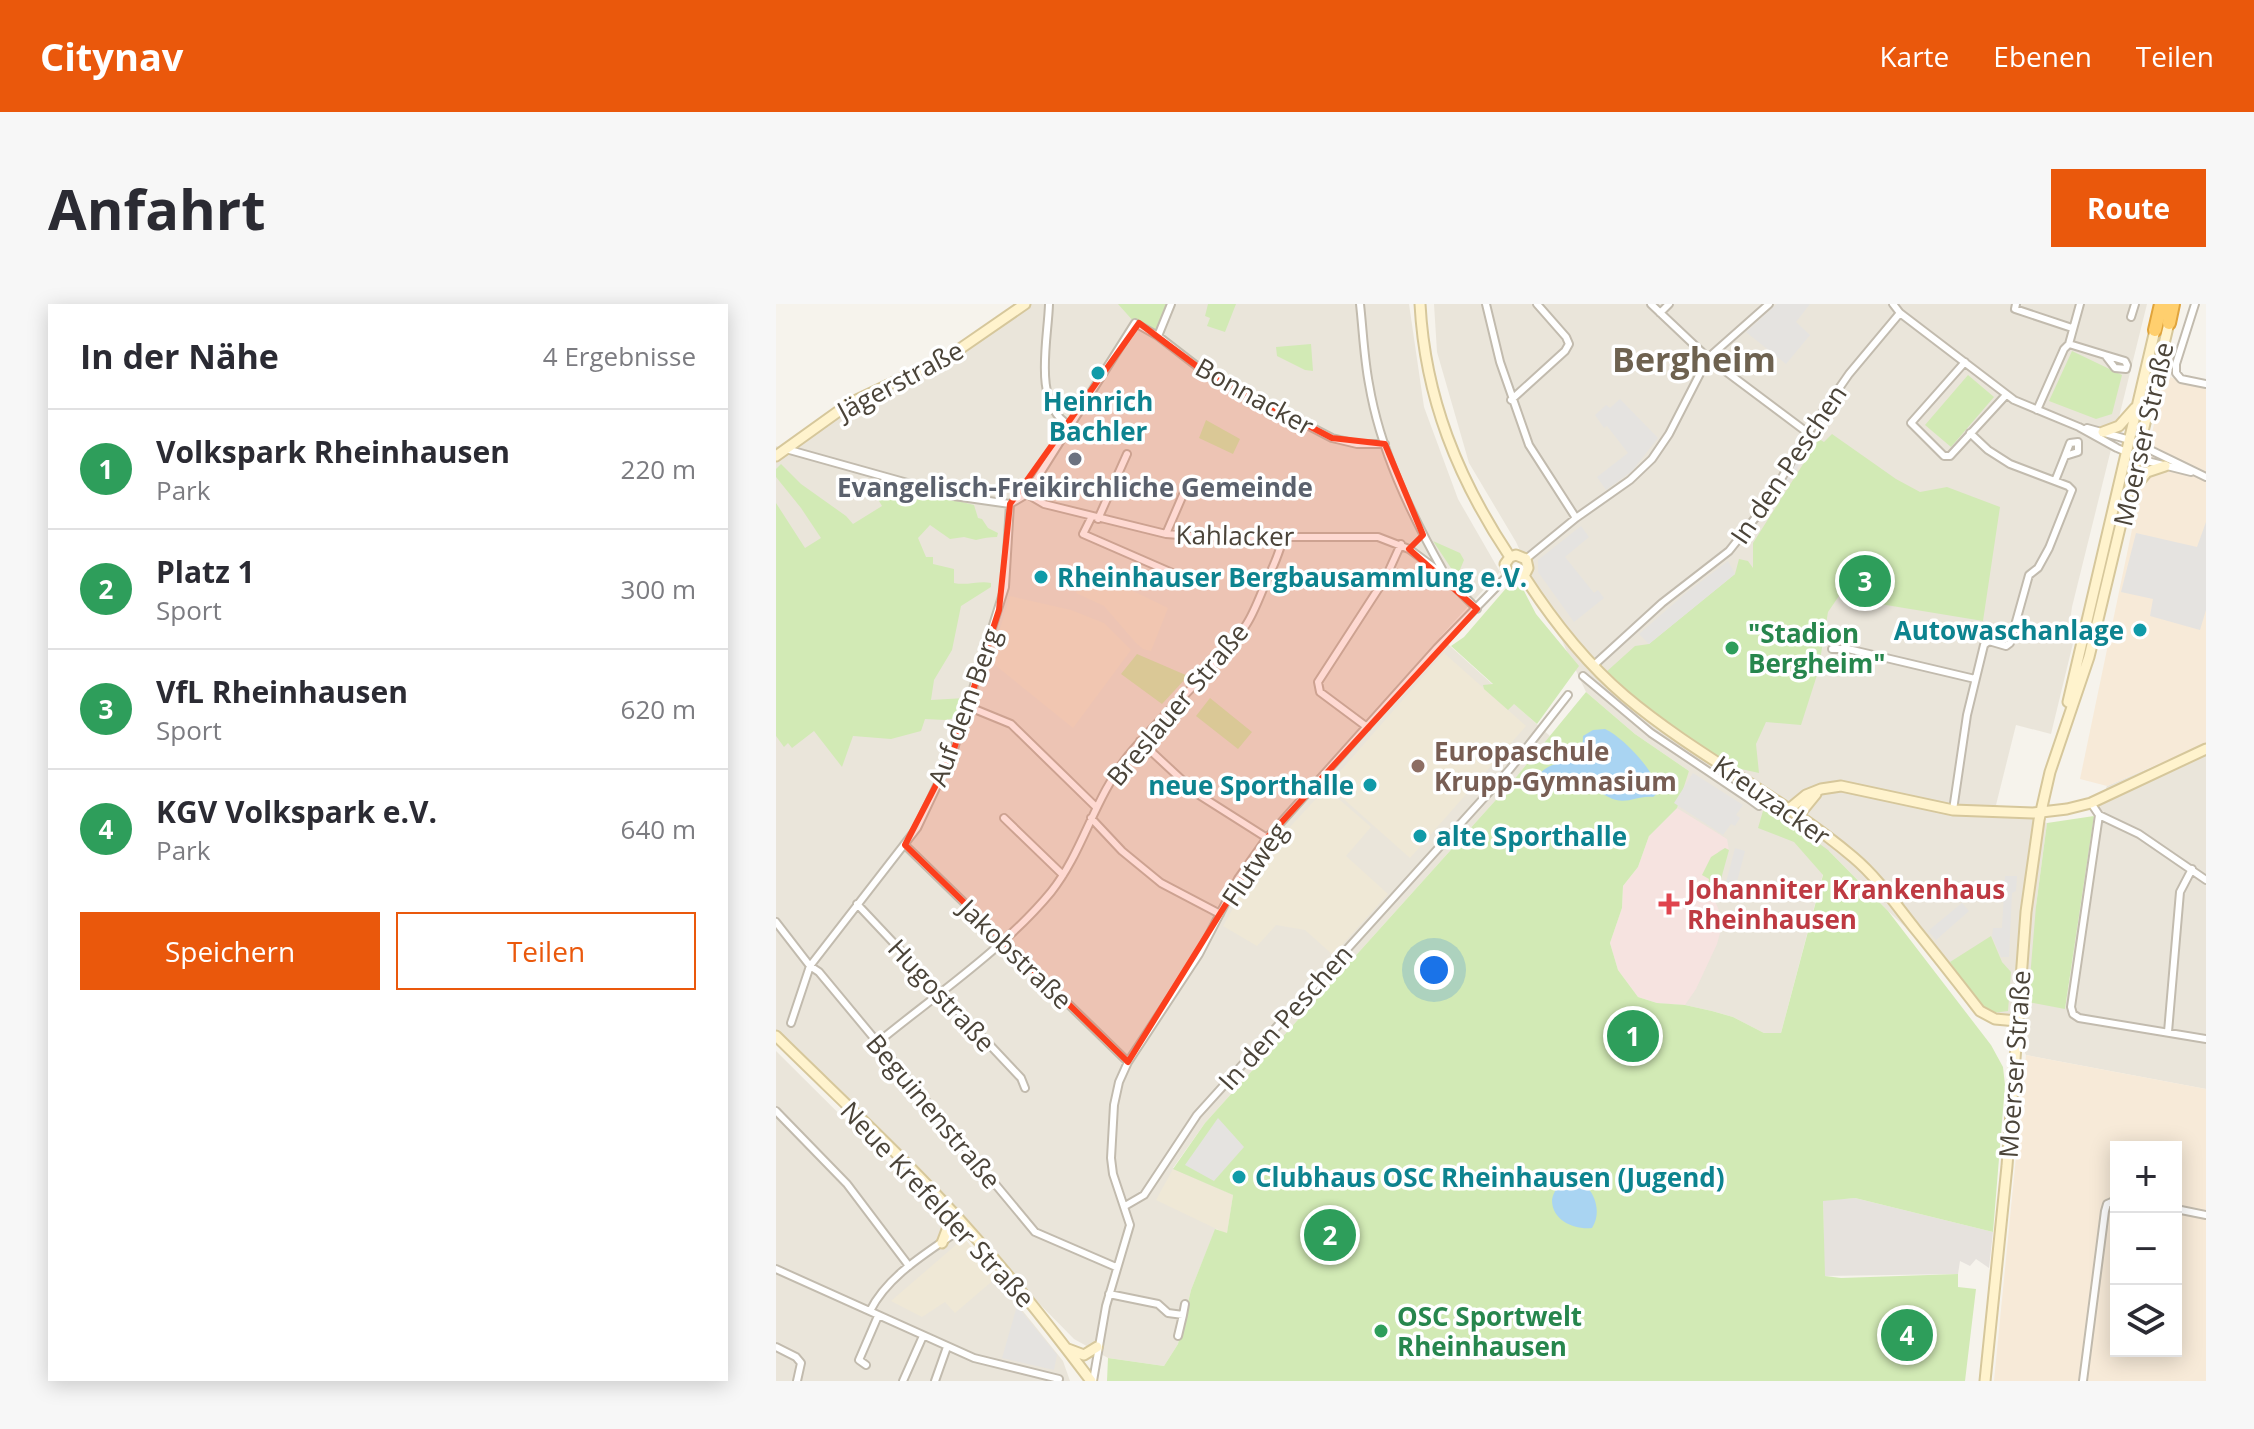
<!DOCTYPE html>
<html lang="de">
<meta charset="utf-8">
<style>
:root{--surface:#fff;--page:#f7f7f7;--text:#2b2b33;--muted:#7c7c81;--line:#e1e1e2;--accent:#ea580c}
body{margin:0;font-family:"Open Sans",sans-serif;background:var(--page);color:var(--text)}
.controls{position:absolute;right:24px;bottom:24px;display:grid;overflow:hidden;border-radius:0px;box-shadow:0 4px 20px #0003}
.controls button{width:72px;height:72px;display:grid;place-items:center;padding:0;border:0;border-bottom:2px solid var(--line);background:var(--surface);color:var(--text);font:40px sans-serif}
.you{position:absolute;left:658px;top:666px;width:28px;height:28px;margin:-20px;border:6px solid #fff;border-radius:50%;background:#1a73e8;box-shadow:0 0 0 12px #1a73e833}
.badge{display:grid;place-items:center;width:52px;height:52px;border-radius:50%;background:var(--accent);color:#fff;font-size:26px;font-weight:700}
.pin{position:absolute;translate:-50% -50%;border:4px solid #fff;box-shadow:0 2px 8px #0006}
.list{margin:0;padding:0;list-style:none}
h2{display:flex;justify-content:space-between;align-items:center;height:104px;margin:0;padding:0 32px;font-size:34px}
h2 small{font-size:26px;font-weight:400;color:var(--muted)}
.list li{display:grid;grid-template-columns:52px 1fr auto;gap:24px;align-items:center;box-sizing:border-box;height:120px;padding:0 32px;border-top:2px solid var(--line)}
.list b{display:block;font-size:30px;white-space:nowrap}
.list p{margin:0;font-size:26px;white-space:nowrap;color:var(--muted)}
.list em{font-size:26px;font-style:normal;color:var(--muted)}
.actions{display:flex;gap:16px;padding:24px 32px}
.actions a{flex:1;padding:18px 0;border:2px solid var(--accent);border-radius:0px;text-align:center;font-size:28px;color:var(--accent)}
.actions .main{background:var(--accent);color:#fff}
.icon{flex:none;width:44px;height:44px;fill:none;stroke:currentColor;stroke-width:2;stroke-linecap:round;stroke-linejoin:round}
.map{position:relative;flex:none;width:1430px;height:1077px;overflow:hidden;border-radius:0px}
header{display:flex;align-items:center;gap:48px;box-sizing:border-box;height:112px;padding:0 40px;background:var(--accent);color:#fff}
header strong{font-size:38px}
nav{display:flex;gap:44px;margin-inline-start:auto;font-size:28px}
.intro{display:flex;align-items:center;justify-content:space-between;box-sizing:border-box;height:192px;padding:0 48px}
h1{margin:0;font-size:56px}
.button{padding:20px 36px;border-radius:0px;background:var(--accent);color:#fff;font-size:28px;font-weight:700}
main{display:flex;gap:48px;padding:0 48px}
aside{flex:1;background:var(--surface);border-radius:0px;box-shadow:0 4px 20px #0003}
.map>svg:first-child{display:block}
.residential{fill:#eae5da}
.commercial{fill:#f7ead8;fill-rule:evenodd}
.industrial{fill:#e6e2dd}
.education{fill:#efe8d6}
.medical{fill:#f6e3e0}
.green{fill:#d2eab5}
.parking{fill:#e5e3e0}
.water{fill:#a9d4f2}
.lines{fill:none;stroke-linecap:round;stroke-linejoin:round}
.street-casing{stroke:#c2bbae;stroke-width:10}
.secondary-casing{stroke:#d6c79b;stroke-width:13}
.highway-casing{stroke:#e0a43c;stroke-width:16}
.street{stroke:#fff;stroke-width:6}
.secondary{stroke:#fff3cd;stroke-width:9}
.highway{stroke:#ffcf6e;stroke-width:12}
.marked{fill:#fc3f1d;fill-opacity:0.2;stroke:#fc3f1d;stroke-width:6;stroke-linejoin:round}
.culture-dot{fill:#0f9aa8;stroke:#fff;stroke-width:3}
.worship-dot{fill:#6b7280;stroke:#fff;stroke-width:3}
.leisure-dot{fill:#2e9e5b;stroke:#fff;stroke-width:3}
.education-dot{fill:#8d6e63;stroke:#fff;stroke-width:3}
.health-dot{fill:#e0444e;stroke:#fff;stroke-width:3}
.labels{text-anchor:middle;dominant-baseline:central;stroke-width:7;stroke-linejoin:round;paint-order:stroke}
.street-label{font-size:26px;fill:#4b4439;stroke:#fff}
.culture-label{font-size:26px;font-weight:bold;fill:#0d838f;stroke:#fff;text-anchor:start}
.worship-label{font-size:26px;font-weight:bold;fill:#5b616d;stroke:#fff}
.leisure-label{font-size:26px;font-weight:bold;fill:#27864d;stroke:#fff;text-anchor:start}
.education-label{font-size:26px;font-weight:bold;fill:#785e54;stroke:#fff;text-anchor:start}
.health-label{font-size:26px;font-weight:bold;fill:#be3a42;stroke:#fff;text-anchor:start}
.district-label{font-size:34px;font-weight:bold;fill:#6e6250;stroke:#fff}
</style>
<header>
<strong>Citynav</strong>
<nav><a>Karte</a><a>Ebenen</a><a>Teilen</a></nav>
</header>
<div class="intro"><h1>Anfahrt</h1><a class="button">Route</a></div>
<main>
<aside>
<h2>In der Nähe<small>4 Ergebnisse</small></h2>
<ul class="list">
<li><span class="badge" style="background:#2e9e5b">1</span><div><b>Volkspark Rheinhausen</b><p>Park</p></div><em>220 m</em></li>
<li><span class="badge" style="background:#2e9e5b">2</span><div><b>Platz 1</b><p>Sport</p></div><em>300 m</em></li>
<li><span class="badge" style="background:#2e9e5b">3</span><div><b>VfL Rheinhausen</b><p>Sport</p></div><em>620 m</em></li>
<li><span class="badge" style="background:#2e9e5b">4</span><div><b>KGV Volkspark e.V.</b><p>Park</p></div><em>640 m</em></li>
</ul>
<div class="actions"><a class="main">Speichern</a><a>Teilen</a></div>
</aside>
<div class="map">
<svg width="1430" height="1077" viewBox="0 0 1430 1077">
<rect width="100%" height="100%" fill="#f6f3ec"/>
<path class="residential" d="M244,0H633L648,103L682,195L724,268L664,333L774,432L736,478L429,819L397,864L457,891L439,926L415,986L402,1040L388,1062L332,1054L298,1035L0,732V142L9,145L125,75L189,43Z
M658,0H1371L1296,303L1293,325L1298,335L1275,430L1240,421L1220,501L1271,519L1260,602L1289,705L1318,512L1331,482L1430,440V785L1250,751L1238,724L1112,607L1053,547L1005,729H988L957,713L936,707L909,701L881,699L873,532L913,467L859,430L810,388L740,238L693,159L661,48Z
M0,747L188,934L287,1057L294,1077H0Z"/>
<path class="commercial" d="M1388,72L1430,81V440L1331,482L1304,475Z
M1250,751L1430,785V1077H1218ZM1340,843H1400V1047H1340Z"/>
<path class="industrial" d="M1079,894L1217,928L1213,964L1200,955L1194,962L1184,957L1182,970L1048,972L1047,896Z"/>
<path class="education" d="M310,264L392,304L375,347L367,345L360,339L328,302L300,289Z
M234,292L295,306L328,319L355,346L297,424L214,357Z
M668,349L750,422L634,554L552,481Z
M550,484L595,523L570,552L612,590L557,651L529,626L500,621L481,642L447,622L486,553Z
M397,865L457,891L451,930L380,896Z
M188,934L221,973L179,1009L169,998L146,1013L115,997Z"/>
<path class="medical" d="M901,504L951,535L953,546L949,544L943,547L933,574L934,596L939,597L944,609V629L941,640L920,685L909,701L881,699L862,693L842,666L834,639L846,604L847,582L862,563L873,532Z"/>
<path class="green" d="M342,0H395L382,32L359,19Z
M432,0H460L449,28L431,22L434,14L429,12Z
M535,40L537,67L529,66L501,52L500,43Z
M1296,47L1346,71L1336,110L1320,115L1273,97Z
M1192,71L1218,93L1175,143L1149,121Z
M430,116L464,135L457,150L423,134Z
M1056,130L1120,175L1144,188L1171,183L1224,203L1207,317L1104,300L1065,289L1052,308L1042,368L1025,421L990,418L980,440L983,469L956,463L853,391L829,369L859,342L873,340L959,270L963,255L972,257L977,264V239L1043,135L1048,138Z
M5,160L25,180L70,212L77,220L106,202L96,185L104,177L198,201L202,214L206,215L212,224L222,229L221,233C214,233 207,234 200,236L188,233L174,235L154,221L142,234L150,253H157V260L178,265V279C191,282 204,276 215,279V283L185,302L176,346L158,376L155,396L189,394L184,413L169,416L149,415L145,427L115,435L77,432L66,463L38,427L16,444L12,439L8,443L0,432V199L29,244L45,234L25,204L0,173V165Z
M657,237L684,249L688,256L681,273Z
M738,281L747,285L760,310L803,362L761,420L738,400L732,406L708,385L707,381L717,380L675,342L688,333L732,282Z
M361,350L412,372L386,400L345,370Z
M810,388L859,430L913,467L901,504L873,532L862,563L847,582L846,604L834,639L842,666L862,693L881,699L909,701L936,707L957,713L988,729H1005L1047,571L1018,538L982,524L989,500L1052,546L1112,607L1215,741L1227,763L1229,781L1217,928L1079,894L1047,897L1049,972L1065,974L1182,970V983L1200,985L1189,1077H331L332,1054L388,1062L402,1040L415,986L439,925L451,929L457,891L397,865L429,819L736,478Z
M434,394L476,428L462,445L420,412Z
M1318,512L1289,705L1252,698L1260,602L1271,519Z
M949,544L953,546L939,597L934,596L931,586L933,575L926,571L935,553Z
M1215,632L1226,658L1235,668L1232,707L1217,709L1204,701L1174,658Z"/>
<path class="parking" d="M1001,0H1034L1020,18L1034,31L1010,60L970,28Z
M844,95L882,134L856,167L830,186L821,173L852,149L831,122L828,124L819,111L830,101L834,104Z
M1034,135L1039,136L988,218L982,217Z
M1430,218V306L1424,326L1374,312L1377,295L1345,288L1360,229L1421,243Z
M805,222L813,233L789,253L818,289L822,286L828,294L798,318L762,268V256Z
M952,257L959,270L873,340L863,330L910,289Z
M917,469L967,501L960,511L964,514L959,522L955,520L947,531L898,499Z
M959,544L969,547L957,593L947,590Z
M1229,572H1241L1240,587L1236,589L1233,653H1225L1216,632L1217,624H1226Z
M1186,599L1193,607L1160,636L1152,627Z
M442,814L468,843L438,877L409,861Z
M241,1002L281,1051L278,1066L226,1054Z"/>
<path class="water" d="M829,425C847,433 880,468 883,488L877,493C863,491 854,499 840,496C829,493 822,486 813,480C798,471 778,479 763,484L758,481C763,459 789,458 806,453L807,432L817,426Z
M790,873C814,874 829,904 816,924C799,926 776,917 776,896C777,887 785,879 790,873Z"/>
<g class="lines">
<g class="street-casing">
<path id="street" d="M273,0C272,37 256,99 293,121
M584,0C587,27 588,54 593,80C604,146 634,208 666,265L664,268
M710,0L724,58L753,141L800,214
M875,0L932,54L1032,129
M1117,0L1124,9L1238,96L1303,123L1341,144L1371,157L1415,168
M1240,0L1239,5L1296,24
M1419,0L1400,60V69L1405,75L1430,80
M884,9L893,0
M1355,13L1359,0
M382,32L395,0
M1293,40L1304,0
M1189,58L1135,119L1168,152H1174L1230,91
M735,96L789,47L793,40L790,33L761,0
M1261,106L1288,45L1293,40L1329,51L1339,64L1350,65L1351,61L1349,57L1329,51
M1311,124L1354,136
M1364,141L1430,173
M10,145L178,192L234,200L251,190L359,19L382,32L426,66L556,134L581,140H609
M1279,177L1289,152L1302,148V138L1294,139L1289,152
M251,190L268,200L390,230L430,233H602L633,245L664,268L701,305
M315,214L307,230L401,271
M322,215L351,150
M390,230L412,179
M750,255L800,214L854,176L876,155L893,130L932,54L993,0
M1056,345H1072L1199,375
M817,362L886,299L953,247L991,199L1032,129L1073,70L1124,9
M807,372L875,429L972,494L983,502L990,490
M191,402L235,420L319,502
M591,423L544,388L542,378L610,273L625,240
M364,437L420,489L491,534
M1315,499L1323,511L1363,530L1430,576
M1177,506L1191,411L1208,341L1213,337L1230,342L1234,339L1253,271L1262,264L1273,244L1296,186L1292,182L1234,160L1212,146L1194,129
M1323,511L1295,703L1297,710L1303,714L1430,735
M228,514L287,571
M315,514L346,547L385,579L444,610
M129,541L352,758
M81,600L245,774L249,784
M0,618L34,662L43,668L259,928L340,963
M15,719L34,662L141,524L177,448L229,283L234,200
M1392,728L1404,588L1416,565
M101,739C157,693 229,644 275,588C307,548 318,494 352,452C389,406 436,370 470,321C478,309 484,292 490,278C497,263 504,249 507,233
M0,807L71,880L133,962
M349,902L368,891L421,811L734,465L792,391
M1400,905L1430,911
M0,965L198,1054L283,1075
M333,990L382,1000L392,1009L407,1011L402,1032
M94,1007C113,969 156,946 189,922
M407,1011L409,1000
M0,1043L20,1053L25,1059L21,1077
M90,1061L83,1056L102,1012
M127,1077L147,1032
M159,1077L171,1043
M317,1077L330,1002L354,921L337,870L335,854L338,801L343,778L352,758L423,650L462,575L491,534L661,344L732,271
M1307,1077L1329,907L1331,900L1340,896"/>
</g>
<g class="secondary-casing">
<path id="secondary" d="M644,0C649,94 682,175 734,253
M1327,128L1343,122L1359,104
M0,152L74,99L175,51L249,0
M1357,185L1371,168L1389,162
M734,253L729,260L732,271L740,275L748,272
M734,253L740,251L750,255L752,264L748,272
M748,272C777,317 809,358 849,392C920,452 1006,493 1077,553C1102,574 1120,601 1140,626C1162,653 1183,680 1204,707L1219,715L1241,717
M1292,398L1379,26
M1013,505L1030,491L1045,485L1065,482L1177,506L1257,509L1291,505L1315,499L1430,445
M1022,512L1040,490
M0,732C67,798 137,862 199,933C240,979 278,1028 315,1077
M166,939L172,923L168,901
M292,1045L308,1051L321,1043
M1209,1077L1231,862L1250,608L1263,516L1274,468L1313,353L1393,19"/>
</g>
<g class="highway-casing">
<path id="highway" d="M1393,19L1397,0
M1379,26L1385,0"/>
</g>
<use href="#street" class="street"/>
<use href="#secondary" class="secondary"/>
<use href="#highway" class="highway"/>
</g>
<path class="marked" d="M363,19L426,66L556,134L609,140L647,231L633,245L701,305L491,534L352,758L129,541L177,448L223,306L234,200Z"/>
<g class="culture-dot">
<circle cx="322" cy="69" r="8"/>
<circle cx="265" cy="273" r="8"/>
<circle cx="1364" cy="326" r="8"/>
<circle cx="594" cy="481" r="8"/>
<circle cx="644" cy="532" r="8"/>
<circle cx="463" cy="873" r="8"/>
</g>
<circle class="worship-dot" cx="299" cy="155" r="8"/>
<g class="leisure-dot">
<circle cx="956" cy="344" r="8"/>
<circle cx="605" cy="1027" r="8"/>
</g>
<circle class="education-dot" cx="642" cy="462" r="8"/>
<path class="health-dot" d="M889 588h8v8h8v8h-8v8h-8v-8h-8v-8h8z"/>
<g class="labels">
<g class="street-label">
<text transform="translate(124 76) rotate(-28)">Jägerstraße</text>
<text transform="translate(479 92) rotate(29)">Bonnacker</text>
<text transform="translate(1367 130) rotate(-77)">Moerser Straße</text>
<text transform="translate(1012 160) rotate(-56)">In den Peschen</text>
<text transform="translate(459 231) rotate(1)">Kahlacker</text>
<text transform="translate(401 400) rotate(-50)">Breslauer Straße</text>
<text transform="translate(188 403) rotate(-70)">Auf dem Berg</text>
<text transform="translate(996 496) rotate(35)">Kreuzacker</text>
<text transform="translate(478 560) rotate(-56)">Flutweg</text>
<text transform="translate(240 650) rotate(44)">Jakobstraße</text>
<text transform="translate(166 691) rotate(47)">Hugostraße</text>
<text transform="translate(509 713) rotate(-48)">In den Peschen</text>
<text transform="translate(1238 760) rotate(-86)">Moerser Straße</text>
<text transform="translate(158 807) rotate(50)">Beguinenstraße</text>
<text transform="translate(162 900) rotate(47)">Neue Krefelder Straße</text>
</g>
<g class="culture-label">
<text x="322" y="97" text-anchor="middle">Heinrich<tspan x="322" dy="30">Bachler</tspan></text>
<text x="281" y="273">Rheinhauser Bergbausammlung e.V.</text>
<text x="1348" y="326" text-anchor="end">Autowaschanlage</text>
<text x="578" y="481" text-anchor="end">neue Sporthalle</text>
<text x="660" y="532">alte Sporthalle</text>
<text x="479" y="873">Clubhaus OSC Rheinhausen (Jugend)</text>
</g>
<g class="worship-label">
<text x="299" y="183">Evangelisch-Freikirchliche Gemeinde</text>
</g>
<g class="leisure-label">
<text x="972" y="329">"Stadion<tspan x="972" dy="30">Bergheim"</tspan></text>
<text x="621" y="1012">OSC Sportwelt<tspan x="621" dy="30">Rheinhausen</tspan></text>
</g>
<g class="education-label">
<text x="658" y="447">Europaschule<tspan x="658" dy="30">Krupp-Gymnasium</tspan></text>
</g>
<g class="health-label">
<text x="911" y="585">Johanniter Krankenhaus<tspan x="911" dy="30">Rheinhausen</tspan></text>
</g>
<g class="district-label">
<text x="918" y="55">Bergheim</text>
</g>
</g>
</svg>
<div class="controls">
<button>+</button>
<button>−</button>
<button><svg class="icon" aria-label="layers" viewBox="0 0 24 24"><path d="M12 4l9 5-9 5-9-5zM3 14l9 5 9-5"/></svg></button>
</div>
<div class="you"></div>
<div class="pin badge" style="left:857px;top:732px;background:#2e9e5b">1</div>
<div class="pin badge" style="left:554px;top:931px;background:#2e9e5b">2</div>
<div class="pin badge" style="left:1089px;top:277px;background:#2e9e5b">3</div>
<div class="pin badge" style="left:1131px;top:1031px;background:#2e9e5b">4</div>
</div>
</main>
